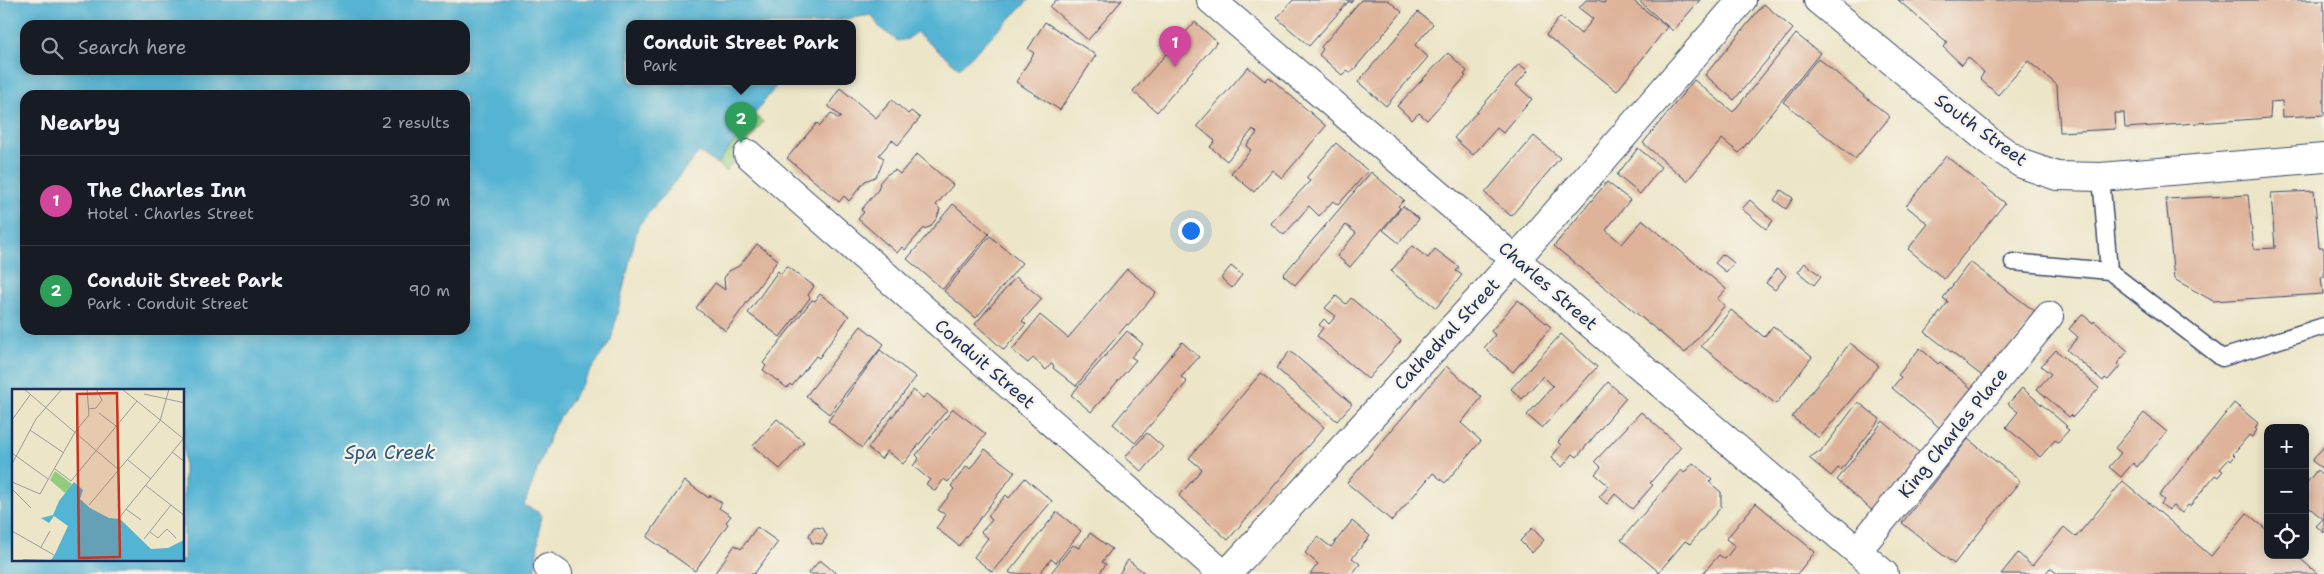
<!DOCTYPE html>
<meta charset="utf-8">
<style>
:root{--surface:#171b24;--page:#20242c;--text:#f1f3f6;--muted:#9ea1a6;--line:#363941;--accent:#0b8043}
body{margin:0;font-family:"Shantell Sans",sans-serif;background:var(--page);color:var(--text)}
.controls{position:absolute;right:15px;bottom:15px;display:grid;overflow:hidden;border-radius:10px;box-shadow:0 2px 12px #0003}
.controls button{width:45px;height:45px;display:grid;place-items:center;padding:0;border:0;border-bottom:1px solid var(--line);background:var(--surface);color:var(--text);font:25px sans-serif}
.you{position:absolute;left:1190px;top:230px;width:18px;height:18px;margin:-12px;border:4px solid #fff;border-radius:50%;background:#1a73e8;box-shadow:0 0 0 8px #1a73e833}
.badge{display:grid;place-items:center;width:32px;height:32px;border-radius:50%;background:var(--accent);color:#fff;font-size:16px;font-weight:700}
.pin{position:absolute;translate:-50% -41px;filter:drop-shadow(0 1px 2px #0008)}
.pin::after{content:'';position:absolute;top:26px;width:18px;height:15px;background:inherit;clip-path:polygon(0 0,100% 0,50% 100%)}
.popup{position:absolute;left:626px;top:20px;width:230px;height:65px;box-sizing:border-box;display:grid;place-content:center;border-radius:10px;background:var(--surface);filter:drop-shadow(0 1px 4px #0005);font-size:16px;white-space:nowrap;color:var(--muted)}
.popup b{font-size:19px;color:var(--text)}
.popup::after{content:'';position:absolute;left:50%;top:100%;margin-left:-10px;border:10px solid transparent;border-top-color:var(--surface)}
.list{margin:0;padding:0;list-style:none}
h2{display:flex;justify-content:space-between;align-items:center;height:65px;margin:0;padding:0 20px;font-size:21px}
h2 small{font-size:16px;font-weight:400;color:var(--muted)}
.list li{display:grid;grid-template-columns:32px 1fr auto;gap:15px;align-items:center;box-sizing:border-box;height:90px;padding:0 20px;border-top:1px solid var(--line)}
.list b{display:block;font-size:19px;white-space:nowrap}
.list p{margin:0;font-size:16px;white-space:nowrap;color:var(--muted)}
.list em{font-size:16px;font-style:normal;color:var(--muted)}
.icon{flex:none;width:28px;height:28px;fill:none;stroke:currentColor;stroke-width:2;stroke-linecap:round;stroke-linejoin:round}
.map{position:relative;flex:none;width:2324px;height:574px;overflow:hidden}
.search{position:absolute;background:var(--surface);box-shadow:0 2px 12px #0003;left:20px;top:20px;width:450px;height:55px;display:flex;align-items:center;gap:12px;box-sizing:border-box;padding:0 18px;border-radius:15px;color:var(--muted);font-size:19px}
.panel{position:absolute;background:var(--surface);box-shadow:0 2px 12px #0003;left:20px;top:90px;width:450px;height:245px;border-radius:15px}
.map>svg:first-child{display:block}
.green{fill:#93cc7f;stroke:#577e6e}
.water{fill:#54b4d3;stroke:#387298;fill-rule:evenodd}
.building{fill:#deb39a}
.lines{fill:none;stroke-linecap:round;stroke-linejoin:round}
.lane-casing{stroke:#3a4a6e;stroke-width:19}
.street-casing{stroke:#3a4a6e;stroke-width:30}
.lane{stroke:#fff;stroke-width:16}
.street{stroke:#fff;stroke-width:28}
.labels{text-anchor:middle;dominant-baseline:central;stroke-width:4.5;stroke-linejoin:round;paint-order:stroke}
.street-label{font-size:18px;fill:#1b2f5e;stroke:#f7f3e8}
.water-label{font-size:19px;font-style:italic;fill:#2c5781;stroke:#f7f3e8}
.inset-road{fill:none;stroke:#989c9d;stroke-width:1}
.view{fill:#c8321e;fill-opacity:0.15;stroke:#c8321e;stroke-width:2.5}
.inset-edge{fill:none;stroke:#1b2f5e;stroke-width:2.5}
</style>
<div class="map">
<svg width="2324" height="574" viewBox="0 0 2324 574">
<rect width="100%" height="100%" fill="#f7f3e8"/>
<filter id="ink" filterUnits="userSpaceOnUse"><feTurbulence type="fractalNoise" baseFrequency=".02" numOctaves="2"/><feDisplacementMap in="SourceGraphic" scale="10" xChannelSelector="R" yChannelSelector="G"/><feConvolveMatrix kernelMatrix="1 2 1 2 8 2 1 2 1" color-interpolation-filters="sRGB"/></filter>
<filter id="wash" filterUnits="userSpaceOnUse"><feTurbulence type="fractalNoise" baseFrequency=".0096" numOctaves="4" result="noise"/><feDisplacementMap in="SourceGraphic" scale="20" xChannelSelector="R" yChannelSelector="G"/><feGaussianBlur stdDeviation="1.12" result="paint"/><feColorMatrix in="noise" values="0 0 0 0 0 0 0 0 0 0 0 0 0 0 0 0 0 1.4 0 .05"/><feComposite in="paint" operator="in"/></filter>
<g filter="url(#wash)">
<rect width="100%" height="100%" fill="#ece5c7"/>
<path class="green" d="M756,116L763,122L726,171L717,164Z"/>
<path class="water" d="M0,0H1029L959,68L916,32L908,39L898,41L880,28L872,15L823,22L821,24H630V82H779L717,164L699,152L638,226L611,340L554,426L524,505L541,514L535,574H0ZM25,25H465V70H25ZM25,95H465V330H25ZM14,390H184V560H14Z"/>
<g id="blocks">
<path class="building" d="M1056,0H1122L1088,40L1050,7Z
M1293,0H1353L1351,3L1349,1L1309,46L1277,18Z
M1361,0H1388L1402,12L1351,73L1347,70L1342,75L1319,55L1323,49L1321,47Z
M1586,0H1599L1604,3L1606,0H1632L1667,27L1617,91L1546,35L1560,17L1581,34L1593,19L1579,8Z
M1638,0H1700L1673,31Z
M1898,0H2324V115L2283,117L2282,101L2271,102L2270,118L2125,128L2124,113H2114L2115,129L2060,132L2057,85L2028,61L1998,95L1980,79L1984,72L1968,57L1962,65L1943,47L1947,42Z
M1764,4L1793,29L1734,100L1705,75Z
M1418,12L1433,24L1415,45L1428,57L1386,106L1358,82Z
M1045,22L1096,55L1060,110L1016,82L1034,53L1028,49Z
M1195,22L1217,42L1157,112L1133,91Z
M1796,34L1820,53L1739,153L1722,139L1687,181L1643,143L1694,80L1733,112Z
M1448,53L1467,71L1464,75L1466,76L1427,120L1419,113L1412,120L1397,106Z
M1818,58L1890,117L1855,159L1783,102Z
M1519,64L1528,71L1516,85L1532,99L1503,133L1497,128L1473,155L1454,138Z
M1248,67L1265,81L1269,77L1326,126L1282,178L1272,170L1254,192L1231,173L1251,150L1246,146L1257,133L1253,129L1227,161L1210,147L1215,141L1197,126Z
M840,88L876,118L892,100L908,114L911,111L920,118L898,145L892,140L879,155L884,158L880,169L875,177L865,181L849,201L844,196L839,202L787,158L817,123L820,126L831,113L838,119L841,117L828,106Z
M1534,136L1560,158L1511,216L1485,193Z
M1336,143L1368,171L1338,205L1333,201L1319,216L1309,206L1284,235L1270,223L1310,181L1306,178Z
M1638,148L1661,167L1640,194L1617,175Z
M917,154L953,185L936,205L940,209L937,218L930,227L923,229L905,250L902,247L897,253L858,219L864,212L861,210L878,190L880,182L886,175L895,170L900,174Z
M1946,156L2005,203L1944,279L1908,249L1928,224L1906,206Z
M1371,172L1404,200L1398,206L1400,208L1350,267L1337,256L1356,233L1346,225L1295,285L1283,275Z
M1607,182L1630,200L1606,230L1622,244L1643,220L1726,289L1717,299L1725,305L1685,353L1554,246Z
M1781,190L1793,198L1786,209L1774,200Z
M2314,191L2319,248H2324V277H2321L2323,294L2213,301L2174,279L2166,199L2248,195L2254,249L2275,248L2271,193Z
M1750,200L1773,221L1766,229L1742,209Z
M953,204L989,234L943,289L907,259Z
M1403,206L1419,219L1399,243L1383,230Z
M990,236L1022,263L976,318L944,291Z
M757,244L778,260L726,331L696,308L715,283L725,290L724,278L729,271L739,266Z
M1412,246L1428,258L1435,249L1459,267L1456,271L1462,275L1436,308L1391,271Z
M1723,254L1734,263L1726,272L1715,263Z
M1970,262L2037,313L1986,379L1925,332L1948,302L1943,298Z
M1805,263L1821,276L1814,285L1798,272Z
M787,266L814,286L808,295L810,298L780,337L748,313L778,271L781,274Z
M1231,266L1242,275L1232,288L1221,278Z
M1778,268L1786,276L1775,290L1766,283Z
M1127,269L1156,293L1129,325L1127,324L1076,386L1053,368L1054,366L1052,363L1046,370L1033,358L1028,363L1012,350L1040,315L1068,338Z
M1016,277L1042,299L1022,321L1026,324L1004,350L975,324Z
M820,294L849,316L819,358L816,356L792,386L790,384L787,388L763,370L766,366L763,363L812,300L815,301Z
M1336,296L1346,304L1351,298L1401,341L1368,379L1317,336L1323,328L1319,325L1324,319L1329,324L1336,316L1325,308Z
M1518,300L1551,327L1513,372L1484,348L1495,335L1491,331Z
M1731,310L1764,337L1773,326L1812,357L1776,404L1701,346Z
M2082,314L2093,323L2094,321L2128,351L2117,364L2120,366L2108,380L2105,378L2103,381L2067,350L2078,337L2069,329Z
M861,326L884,344L829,414L806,396Z
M1127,331L1143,344L1131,357L1136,360L1091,412L1071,395Z
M1561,334L1597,367L1542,428L1527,415L1553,386L1543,376L1522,399L1511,389Z
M1182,342L1199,357L1181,377L1187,382L1135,443L1113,424Z
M1850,343L1879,366L1819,438L1792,417Z
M1920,348L1938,364L1940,362L1978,394L1946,433L1892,388L1901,377L1898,375Z
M880,350L916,377L862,448L828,421Z
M2056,350L2099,388L2073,417L2071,415L2069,417L2037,389L2051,374L2041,366Z
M1290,351L1352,404L1337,421L1276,368Z
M1446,366L1482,397L1461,423L1481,441L1445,483L1433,473L1392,521L1347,483Z
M1261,373L1324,427L1228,540L1179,496L1202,469L1189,458Z
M1608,382L1626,398L1577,457L1573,454L1562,467L1551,458L1561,445L1558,442Z
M2022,388L2067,426L2065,427L2069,430L2058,442L2055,440L2040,457L2006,427L2018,412L2008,404Z
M913,390L923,398L927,394L947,410L903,464L887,451L881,459L868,448Z
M1858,402L1880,419L1841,470L1838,468L1831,476L1809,458L1818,452L1820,453Z
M2234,403L2258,423L2255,428L2257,430L2252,437L2249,435L2233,454L2235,456L2231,461L2229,459L2220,469L2223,471L2218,477L2215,475L2190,506L2188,505L2182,513L2173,506L2169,510L2161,504L2164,500L2159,496Z
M953,409L986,434L948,482L944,479L935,491L926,484L930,480L913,466L919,458L916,455Z
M1641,412L1681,447L1650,483L1653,485L1632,509L1615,494L1607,504L1599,497L1609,486L1595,474L1601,467L1595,461Z
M2144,413L2167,432L2137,467L2133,463L2121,477L2109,467L2121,453L2115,448Z
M777,419L804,442L780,469L753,446Z
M1883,421L1922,455L1874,512L1837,480Z
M1147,433L1163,447L1142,472L1125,457Z
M1968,439L2020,481L1954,564L1902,523Z
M2324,446V470L2312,461Z
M985,449L1015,472L959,546L936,528L946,515L938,510L954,489L951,486L967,466L970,469Z
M1693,463L1712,479L1709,482L1721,492V507L1690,544L1685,541L1659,572L1621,540L1681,470L1684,473Z
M2317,470L2324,476V533L2316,526L2323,519L2305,504V485Z
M1025,478L1052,501L992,572L974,557L988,538L981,532L992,520L988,516L1006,495L1009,498Z
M685,481L709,498L710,495L722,503L719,508L731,516L726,522L728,524L695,571L647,537Z
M2123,481L2211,556L2247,513L2268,531V555H2296L2318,574H2058L2050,568L2045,574H2001L2018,553L2032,566L2064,527L2076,537Z
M1756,503L1815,552L1797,574H1702L1719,555L1725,559L1735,546L1726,539Z
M1057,512L1081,531L1056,563L1051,559L1039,574H1012L1009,572Z
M1352,521L1370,536L1352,558L1360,564L1352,574H1310L1318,564L1305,553L1318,537L1331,547Z
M757,527L778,542L754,574H714L735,545L741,549Z
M814,527L823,528L827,536L822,544L812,543L809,535Z
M1532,528L1544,540L1532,553L1520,541Z
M1090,533L1112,549L1102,562L1106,564L1099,574H1050L1073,545L1079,548Z
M820,560L837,574H808Z
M1128,560L1146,574H1119Z"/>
</g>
</g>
<g filter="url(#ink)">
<use href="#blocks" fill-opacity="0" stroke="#3a4a6e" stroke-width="1"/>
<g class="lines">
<g class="lane-casing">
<path id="lane" d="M2101,177L2109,271L2222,358L2324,326
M2013,262L2109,271"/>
</g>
<g class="street-casing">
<path id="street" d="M1211,0L1884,574
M1818,0L1989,141L2022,164L2057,176L2101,177L2324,158
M748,154L1223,574
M1857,551L2049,316
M548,567L558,574
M1227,574L1516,259L1742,0"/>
</g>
<use href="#lane" class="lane"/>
<use href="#street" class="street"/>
</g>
</g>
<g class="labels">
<g class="street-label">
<text transform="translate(1981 130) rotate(36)">South Street</text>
<text transform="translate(1548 286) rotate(41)">Charles Street</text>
<text transform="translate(1447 334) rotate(-47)">Cathedral Street</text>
<text transform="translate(985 364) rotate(41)">Conduit Street</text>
<text transform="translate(1953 433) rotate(-51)">King Charles Place</text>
</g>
<g class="water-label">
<text x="390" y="452">Spa Creek</text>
</g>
</g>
<g transform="translate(12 389)">
<rect width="172" height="172" fill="#ece5c7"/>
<path d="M43,82L60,95L56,102L53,104L38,91Z" fill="#93cc7f"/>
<path d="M62,93L71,101L68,110L78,119L97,129L108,130L139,160L156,159L172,151V172H7L12,170L39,171L43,165L56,137L42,127L37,134L29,129L41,126L47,112Z" fill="#54b4d3"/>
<path class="inset-road" d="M12,0L107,81M110,0L173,51M132,5L173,14M77,20L84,19L90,11L84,0M87,24L104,37M0,31L18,6M18,41L52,64M160,63L173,73M0,64L36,90M116,71L139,90M0,75L24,30L50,0M43,80L59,92L125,12M0,93L28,105L63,43L77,26L75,0M133,96L173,127M0,100L19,119M77,116L148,32L157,0M114,120L129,131M107,129L171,50M0,142L42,166M138,143L146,149L155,140L164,149M132,150L159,116M29,158L38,142"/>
<path class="view" d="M105,4L108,168L67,169L65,5Z"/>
<rect width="172" height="172" class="inset-edge"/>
</g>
</svg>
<div class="controls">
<button>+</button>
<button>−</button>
<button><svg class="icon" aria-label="locate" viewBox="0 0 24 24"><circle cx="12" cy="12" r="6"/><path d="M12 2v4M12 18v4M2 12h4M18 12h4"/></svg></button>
</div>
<div class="you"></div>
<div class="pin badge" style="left:1175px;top:67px;background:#d1479c">1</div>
<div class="pin badge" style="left:741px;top:143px;background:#2e9e5b">2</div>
<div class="popup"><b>Conduit Street Park</b>Park</div>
<div class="search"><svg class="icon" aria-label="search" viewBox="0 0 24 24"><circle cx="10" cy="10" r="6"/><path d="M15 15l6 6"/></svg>Search here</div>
<section class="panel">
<h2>Nearby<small>2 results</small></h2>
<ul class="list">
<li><span class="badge" style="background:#d1479c">1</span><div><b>The Charles Inn</b><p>Hotel · Charles Street</p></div><em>30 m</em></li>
<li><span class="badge" style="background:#2e9e5b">2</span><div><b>Conduit Street Park</b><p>Park · Conduit Street</p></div><em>90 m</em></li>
</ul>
</section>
</div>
